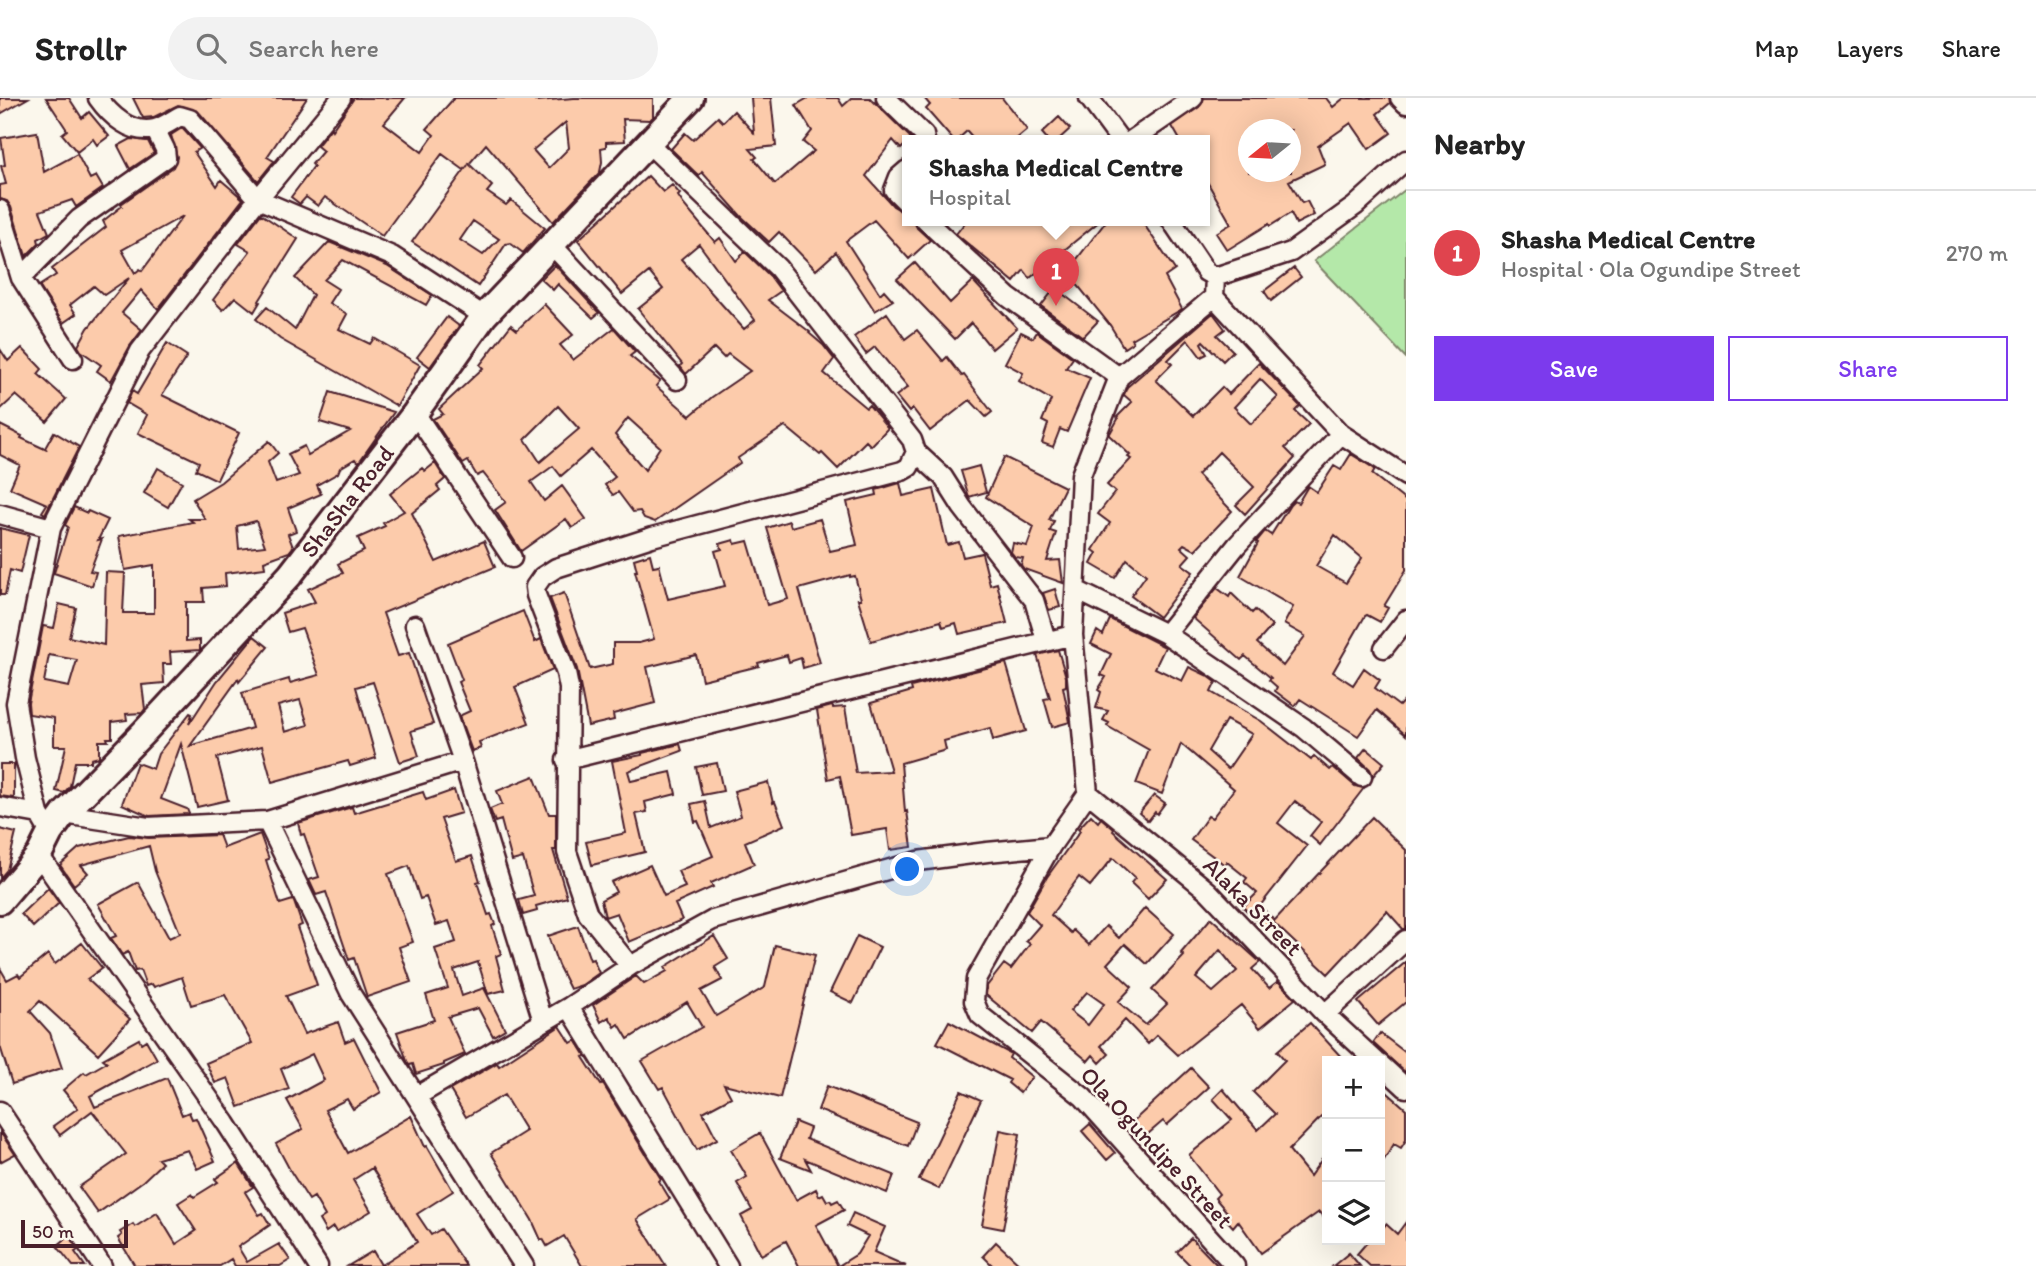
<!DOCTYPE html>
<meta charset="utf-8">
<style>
:root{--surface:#fff;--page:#f2f2f2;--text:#222;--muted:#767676;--line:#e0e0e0;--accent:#7c3aed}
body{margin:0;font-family:Itim,sans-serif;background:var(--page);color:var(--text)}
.controls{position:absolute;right:21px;bottom:21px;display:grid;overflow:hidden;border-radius:0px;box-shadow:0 7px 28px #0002}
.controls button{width:63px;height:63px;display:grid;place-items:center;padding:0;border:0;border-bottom:2px solid var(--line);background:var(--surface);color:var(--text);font:35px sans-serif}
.compass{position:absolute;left:1238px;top:21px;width:63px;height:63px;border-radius:50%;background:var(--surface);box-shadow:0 7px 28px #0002;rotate:252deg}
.scale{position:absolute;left:21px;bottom:18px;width:107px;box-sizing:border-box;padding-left:7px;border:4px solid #4a1f2b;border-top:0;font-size:19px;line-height:24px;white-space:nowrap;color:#4a1f2b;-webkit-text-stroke:5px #fbf7ec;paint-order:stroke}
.you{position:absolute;left:908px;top:772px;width:24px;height:24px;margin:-18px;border:5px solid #fff;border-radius:50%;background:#1a73e8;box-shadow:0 0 0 10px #1a73e833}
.badge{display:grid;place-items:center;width:46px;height:46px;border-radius:50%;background:var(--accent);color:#fff;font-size:23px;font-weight:700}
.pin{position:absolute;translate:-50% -58px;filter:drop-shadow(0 2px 4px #0008)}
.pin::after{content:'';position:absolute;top:37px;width:24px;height:21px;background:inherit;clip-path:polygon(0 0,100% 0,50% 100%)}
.popup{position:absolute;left:902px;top:37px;width:308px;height:91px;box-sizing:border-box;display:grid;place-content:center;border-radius:0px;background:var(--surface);filter:drop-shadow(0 2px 5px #0005);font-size:23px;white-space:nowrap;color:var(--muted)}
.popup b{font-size:26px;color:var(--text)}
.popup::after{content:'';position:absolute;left:50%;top:100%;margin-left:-14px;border:14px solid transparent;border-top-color:var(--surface)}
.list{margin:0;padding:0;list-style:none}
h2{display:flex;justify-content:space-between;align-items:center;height:91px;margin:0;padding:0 28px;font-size:30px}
h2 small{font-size:23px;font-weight:400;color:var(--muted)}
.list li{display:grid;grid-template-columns:46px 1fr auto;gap:21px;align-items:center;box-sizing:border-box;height:126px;padding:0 28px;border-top:2px solid var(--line)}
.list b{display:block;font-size:26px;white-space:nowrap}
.list p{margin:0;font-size:23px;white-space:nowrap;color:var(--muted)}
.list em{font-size:23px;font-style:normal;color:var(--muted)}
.actions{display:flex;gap:14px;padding:21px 28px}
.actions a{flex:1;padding:16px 0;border:2px solid var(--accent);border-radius:0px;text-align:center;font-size:24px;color:var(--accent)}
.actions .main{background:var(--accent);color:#fff}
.icon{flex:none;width:38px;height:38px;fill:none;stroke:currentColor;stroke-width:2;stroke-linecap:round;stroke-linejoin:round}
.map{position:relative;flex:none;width:1406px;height:1168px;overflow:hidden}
header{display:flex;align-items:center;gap:42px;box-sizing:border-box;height:98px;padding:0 35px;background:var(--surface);border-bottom:2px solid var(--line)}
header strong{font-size:33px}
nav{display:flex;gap:38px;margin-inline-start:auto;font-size:24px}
.search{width:490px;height:63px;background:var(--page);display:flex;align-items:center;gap:18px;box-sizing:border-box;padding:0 24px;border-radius:38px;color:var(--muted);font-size:26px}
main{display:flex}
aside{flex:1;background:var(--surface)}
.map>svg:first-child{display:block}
.green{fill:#b4e8a9;stroke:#7f846a;stroke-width:2}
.building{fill:#fccbab;stroke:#4a1f2b;stroke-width:2;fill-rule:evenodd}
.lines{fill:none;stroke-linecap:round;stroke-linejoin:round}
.street-casing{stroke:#4a1f2b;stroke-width:23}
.secondary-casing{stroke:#4a1f2b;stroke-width:30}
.street{stroke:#fbf7ec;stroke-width:18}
.secondary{stroke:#fbf7ec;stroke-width:24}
.labels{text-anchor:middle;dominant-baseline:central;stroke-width:5;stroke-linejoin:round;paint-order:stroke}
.street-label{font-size:24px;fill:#4a1f2b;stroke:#fbf7ec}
</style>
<header>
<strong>Strollr</strong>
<div class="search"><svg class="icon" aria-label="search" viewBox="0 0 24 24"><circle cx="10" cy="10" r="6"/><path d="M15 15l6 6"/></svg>Search here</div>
<nav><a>Map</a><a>Layers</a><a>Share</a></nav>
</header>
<main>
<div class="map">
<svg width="1406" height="1168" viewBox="0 0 1406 1168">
<rect width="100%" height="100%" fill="#fbf7ec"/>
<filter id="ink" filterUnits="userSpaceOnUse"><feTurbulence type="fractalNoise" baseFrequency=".0143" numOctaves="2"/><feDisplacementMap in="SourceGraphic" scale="14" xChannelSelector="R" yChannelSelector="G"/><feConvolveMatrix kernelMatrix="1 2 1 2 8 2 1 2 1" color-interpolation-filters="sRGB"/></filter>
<g filter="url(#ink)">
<path class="green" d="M1406,91V260L1314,163Z"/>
<path class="building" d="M0,0H28L0,16Z
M46,0H69L82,20L89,14L109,38L97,47L93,41L77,54L62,36L67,32Z
M133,0H307L267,59L274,63L258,83L198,13L178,7L154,19L143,20Z
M354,0H405L384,25L422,54L434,37L427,31L454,0H538L536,3L574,0H653V19L650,22L623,21L625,43L606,44V49L601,50L602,64L600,74L553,124L486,46L469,66L492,88L487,94L506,107L511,102L545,130L523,155L510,145L506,146L478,188L412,144L468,67L464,72L442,56L382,138L325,99L318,108L306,99L300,106L291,99L314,68L312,66L323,53L317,48L331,30L332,32ZM566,24L569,50L549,70L533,52ZM473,123L499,141L483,157L460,142Z
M751,0H771L776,48L750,51L757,59L754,61L775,86L814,53L803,44L812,33L796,7L808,0H838L843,8L852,0H870L912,41L907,42V45L901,51L893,42L866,78L893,108L907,116V122H914L917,130L930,142L909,161L874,122L846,143L880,196L884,192L893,202L875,213L836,154L816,172L779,134L769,144L741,118L702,74L699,78L671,51L685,35L693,42L718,19L723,24L734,13L754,35Z
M924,0H1002L1027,32L1015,42H975L967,33L957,42H953L926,11L930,7Z
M1204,0H1326L1333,9L1344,0H1389L1390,5L1377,16L1391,35L1369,51L1351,25L1318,48L1325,66L1289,83L1302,105L1307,103L1314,117L1296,126L1291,115L1270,128L1269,126L1227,152L1216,135L1231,126L1205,80V42H1180L1172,28L1199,9ZM1249,32H1291V74H1249Z
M1059,19L1070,31L1058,42H1048L1042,35Z
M182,30L200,50L194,54L217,88L221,82L243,101L158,211L141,192L122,215L142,232L130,248L111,283L97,273L101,267L81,253L78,248L88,230L129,180L104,197L94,188L70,207L76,216L63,225L39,188L56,177L52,171L106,129L103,123L122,108L121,106L173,69L177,59L171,37ZM183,118L142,173L140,171L135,175L122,152Z
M37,34L44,74L77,56L90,81L96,78L103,90L76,109L72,102L40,113L49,135L38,141L39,145L26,158L11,109L7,103L0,101V87L6,86L1,68L5,67L1,40Z
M131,41L148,43L154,55L130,71L118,48Z
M648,78L663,94L672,87L680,96L678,98L684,107L715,144L720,140L736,163L745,154L770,178L781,193L768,202L810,234L809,235L823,247L834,261L824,275L866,310L869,307L888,330L871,348L866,343L838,371L822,355L820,357L785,328L738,360L740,365L655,424L644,420L640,413L633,414L618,394L613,397L605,387L615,379L591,352L561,378L553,368L531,384L544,403L562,388L586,421L572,430L566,421L521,453L495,412L506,404L483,375L477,378L468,363L463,366L433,321L443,316L439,311L483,270L480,267L511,227L517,232L544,206L573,237L560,247L573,262L614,230L635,254L630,258L660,283L656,288L690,318L712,299L750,273L728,256L724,260L714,250L686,276L680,268L682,266L638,211L663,191L649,174L622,196L578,142ZM699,146L755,222L744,231L681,161ZM558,308L579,331L540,364L525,341ZM628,320L660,349L645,372L615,337Z
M261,116L298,141L259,203L260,204L254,214L235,199L223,212L213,202L250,153L238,146Z
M967,122H1101L1030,180L1024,172L1014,184L956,136Z
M1107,122H1141L1175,172L1165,179L1182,211L1131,241L1133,244L1124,250L1110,227L1067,174Z
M329,144L387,168L432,197L426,207L343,162L324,182L338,191L329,205L347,216L339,231L370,246L374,240L420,267L397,308L280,241L256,221L267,209L295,232L313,197L295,180Z
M915,165L950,205L973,183L1017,230L992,251L971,225L955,241L897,181Z
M555,167L599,215L593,220L558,186L553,192L541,181Z
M1294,170L1301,179L1271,203L1264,193Z
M1055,190L1098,223L1083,239L1041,208Z
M887,215L905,241L917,232L943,263L947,259L962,278L964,277L992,314L986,319L970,302L930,333L913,311L909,314L896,298L908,289L875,249L866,256L854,239Z
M1213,215L1225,231L1217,237L1233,253L1223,263L1203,243L1201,245L1207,256L1201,259L1188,242L1168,262L1172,266L1156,282L1193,318L1222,289L1229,296L1259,265L1300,308L1295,313L1309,326L1285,350L1295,360L1245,416L1236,407L1254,389L1219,354L1197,377L1232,413L1195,452L1184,446L1181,449L1190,457L1182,466L1193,474L1159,519L1131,498L1146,477L1127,461L1115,480L1091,466L1097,455L1093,452L1110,425L1098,416L1115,394L1107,387L1131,361L1128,359L1130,357L1109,337L1118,321L1117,319L1132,304L1124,297L1127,289ZM1260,281L1278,299L1251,326L1234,309Z
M447,219L459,228L430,269L417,259Z
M1021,234L1033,240L1037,234L1073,260L1066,270L1090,280L1067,334L1060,331L1053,349L1042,345L1048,326L1042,323L1051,302L1019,283L1023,275L1005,265Z
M167,245L187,258L162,297L239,335L217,382L196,372L199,364L138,335L147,317L127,305L132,293L137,296Z
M22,250L42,271L38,276L66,301L47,324L16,297L0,312V251L8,263Z
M330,294L394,314L359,364L355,361L340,370L338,375L317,387L321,396L288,410L296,433L288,436L293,449L289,454L264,463L265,470L225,475L226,488L203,490L204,504H186V543L200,542V552L170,554L171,566H163L164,585L142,587L145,611L142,615L126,616L127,622L112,624V640H107L108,643H99V659L91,661V664H75L70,688L64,695L56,693L66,648H54V620L29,616L28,605L43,528L54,530L59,506L76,510L69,539L104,547L106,474L125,475L123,515H154V467L125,472L119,438L193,424L189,421H205L193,401L221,384L269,343L278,355L268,364L276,385L299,377L288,356L304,348L308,357L350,333L320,324ZM256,423L265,448L239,451L237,428ZM49,557L77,562L69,589L44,584Z
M0,327L22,338L21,340L47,352L45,350L54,334L79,349L45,416L42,414L47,406L10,390L20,367L0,357Z
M1351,356L1375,371L1372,376L1406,403V472L1384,508L1388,510L1380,524L1367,517L1365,518L1333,574L1353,587L1364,570L1380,582L1375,590L1399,608L1406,600V637L1377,612L1358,638L1300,601L1295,608L1275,593L1277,589L1269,582L1271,580L1245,558L1241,562L1193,520L1217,490L1229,499L1231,495L1252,515L1255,512L1272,528L1257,545L1283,568L1305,538L1284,526L1293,509L1240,478L1258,445L1256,444L1265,433L1271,437L1290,407L1294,403L1298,405L1308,388L1317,394L1334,368L1341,372ZM1335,437L1362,460L1346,485L1316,468Z
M1004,359L1065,389L1049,422L1054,423L1050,433L1056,435L1047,463L1060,462L1063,485L1024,471L1021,467L1023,460L1015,459L1011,454L1013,445L1027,448L1034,429L986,399Z
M435,365L445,381L437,388L440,392L412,415L436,464L484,443L495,469L383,515L398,558L409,555L433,626L411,633L419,658L400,664L373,584L356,589L376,660L350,668L348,663L272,684L262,648L217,660L228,702L197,709L181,646L161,701L187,711L189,716L149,718L122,706L137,665L153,671L158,656L190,615L192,616L189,626L217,583L254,538L268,549L239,584L238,581L190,648L252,630L242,595L289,581L290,585L319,577L302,530L288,534L282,515L315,504L308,491L343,475L338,466L364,453L358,440L385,428L383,425L404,413L390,396L422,370L425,373ZM300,602L308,627L285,634L278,608Z
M979,368L986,394L969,399L961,373Z
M158,370L182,384L168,409L144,395Z
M900,385L903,398L934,391L947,447L959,444L963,459L982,455L990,487L997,485L1007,525L959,536L956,525L943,529L941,523L871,543L858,501H861L855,478L850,479V477L799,491L820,565L803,570L801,560L789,564L787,557L758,565L759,568L702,582L696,557L647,569L655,605L613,616L614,622L588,628L577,571L550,500L564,495L590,571L613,566V545H639L654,541L635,473H637L634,461L650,456L653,468L659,467L668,501L725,488L715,453L722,451L720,446L734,442L735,446L748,443L767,507L788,501L767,430L789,423L791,429L820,421L830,453L857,447L847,404L877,397L876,392Z
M74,409L87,415L88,413L108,422L98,442L102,441L90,473L96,474L92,488L54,475L68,429L65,427Z
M0,430L29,437L20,475L10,472L5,497H0Z
M1055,491L1060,509L1049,512L1043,495Z
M523,513L535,544L541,541L553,572L515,589L529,625L479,644L481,650L472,653L459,618L470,613L458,584L462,582L448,545Z
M1110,521L1165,549L1155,570L1182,583L1189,569L1208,578L1216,584L1211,594L1261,623L1311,662L1314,658L1330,672L1333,669L1355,688L1364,690L1320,747L1310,738L1321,724L1295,703L1278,725L1307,748L1260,808L1274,822L1266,831L1243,809L1257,795L1244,784L1247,780L1227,764L1225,767L1191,742L1208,718L1212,720L1234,691L1181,646L1162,696L1136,686L1149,652L1107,628L1109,625L1103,622L1108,613L1096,610L1101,594L1098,592L1106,579L1101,577L1111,556L1091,546L1097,533L1103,537ZM1226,622L1252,636L1228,671L1208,653Z
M1058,552L1066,579V588L1063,589L1070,624L1052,629L1044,601L1050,600L1037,557Z
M1006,565L1026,633L993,642L990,630L944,643L946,652L901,665L905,714L907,713L912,749L890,752L887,731L851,737L840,678L828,681L817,612L832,608L833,610L845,609L856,675L891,673L871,605L912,593L911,589Z
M680,646L682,653L628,673L631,683L671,674L676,696L645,704L647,714L636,716L645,754L592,767L586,744L626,735L612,663L642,657V655Z
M1366,650L1384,665L1373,678L1370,671L1358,660Z
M717,665L723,693L702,697L696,669Z
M0,666H14V700L0,698Z
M534,678L549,716H556V752H553L567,799L536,808L537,813L523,817L519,802L534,798L523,760L512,763L501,722L495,724L490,711L502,706L497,693Z
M768,684L773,705L775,704L784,727L745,744L754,766L711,785L713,789L675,806L682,822L629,844L617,815L605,819L601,802L616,794L611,784L650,767L664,798L685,789L678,773L713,758L698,723L695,724L691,706L705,703L711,730L741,718L734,693Z
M454,692L461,715L441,721L456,763L472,758L480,783L477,784L488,817L491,816L495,826L492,828L501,856L496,858L505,892L488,896L478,864L454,872L462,898L484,890L505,931L493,938L478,910L448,919L465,956L444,965V967L416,976L413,966L410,967L407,963L397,934L434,922L426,897L448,890L435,851L456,844L449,823L436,827L426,799L420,801L409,768L388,776L413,844L399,849L411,884L367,899L354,860L349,862L326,794L316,797L309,782L319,779L304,736L301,737L298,725L352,709L354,715L423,694L426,702Z
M1154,697L1165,705L1157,716L1155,714L1148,723L1139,715Z
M1091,717L1098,724L1101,720L1114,731L1113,733L1167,781L1148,801L1131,785L1135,780L1113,760L1090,788L1079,779L1051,817L1071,835L1073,832L1089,847L1106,828L1119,840L1145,810L1174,836L1147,866L1125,846L1107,866L1132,889L1118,904L1146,927L1167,906L1152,892L1184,858L1181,855L1211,820L1260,864L1252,871L1269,890L1278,883L1295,901L1260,930L1241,907L1178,957L1157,937L1148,946L1125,922L1101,948L1109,956L1100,965L1093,957L1088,963L1041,924L1032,935L986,897L987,888L1004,866L1011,871L1030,846L1026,843L1040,827L1027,814L1047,779L1080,733L1078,731ZM1220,852L1237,873L1213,894L1196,880ZM1087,894L1104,906L1088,927L1070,913Z
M1372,719L1406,752V831H1403L1387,813L1328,876L1273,824Z
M0,731L16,735L7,772L0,780Z
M260,736L269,761L266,762L280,806L293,802L294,804L302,827L297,829L317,887L286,898L304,936L338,924L345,944L354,940L381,994L353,1011L347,1001L325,1012L348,1055L411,1018L425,1049L427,1048L453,1093L417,1116L431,1137L441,1131L466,1168H348L373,1153L381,1167L417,1144L372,1070L353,1082L371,1113L336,1134L333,1129L326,1134L319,1122L325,1118L314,1099L309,1102L291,1074L276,1046L303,1031L287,1002L324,982L312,956L281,971L289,991L239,1009L228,980L215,985L206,965L252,945L225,897L191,907L182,879L154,889L152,886L146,888L140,872L135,873L128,854L122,857L111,840L116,838L98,806L138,784L169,840L180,835L155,773L149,748L81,767L88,775L74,787L60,767L79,750L129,738L149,740L219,737L224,750Z
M48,790L59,805L33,829L21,816Z
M578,828L590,862L593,861L599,875L582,887L570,891L558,867L548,838Z
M714,838L728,861L715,869L722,882L701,893L716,918L765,889L775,847L815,857L780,1000L724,986L731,999L703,1014L717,1041L697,1052L663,989L659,991L642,963L702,929L687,904L628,941L619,926L615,929L609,919L601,924L593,907L636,878L644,886L667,873L665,869Z
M857,838L880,849L853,905L830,894Z
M82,845L102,870L87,881L130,921L98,956L40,903L30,913L50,935L62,970L12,986L0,948V870L7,882L18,876L20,879L48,856L55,866Z
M1406,864V904L1378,927L1358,904Z
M949,923L1011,956L1009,960L1032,979L1020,995L1008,985L1010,982L937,945Z
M1310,925L1345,963H1327V1013L1289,1052L1310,1078L1327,1054V1123L1319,1114L1261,1155L1238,1123L1233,1129L1223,1118L1227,1114L1215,1100L1219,1096L1189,1057L1232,1022L1213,1001L1223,991L1258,1032L1275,1016L1253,994L1285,962L1277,953Z
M560,928L571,945L576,942L586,958L583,959L601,987L603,986L661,1081L659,1083L670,1101L637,1121L666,1168H582L564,1138L547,1148L543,1141L541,1142L532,1122L491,1055L526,1033L504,997L466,1019L450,992L497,965L499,968Z
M1380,935L1406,955V975L1373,945Z
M139,941L141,945L146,942L157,961L90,998L95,1009L167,980L182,1017L189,1014L192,1021L196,1020L215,1063L197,1071L188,1052L158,1061L162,1065L143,1083L98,1115L79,1089L126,1056L92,1013L60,1037L53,1028L78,1010L63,992L84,974L86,976L107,964L103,961Z
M1191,970L1209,989L1167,1027L1163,1023L1141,1042L1129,1027Z
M827,988L917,1024L908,1048L818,1012Z
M1380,988L1406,1011V1042L1401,1050L1394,1046L1380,1068Z
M961,993L981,1002L939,1091L919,1082Z
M795,1024L810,1030L806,1041L894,1077L887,1095L805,1061L811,1072L780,1060Z
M1090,1026L1115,1055L1107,1062L1082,1033Z
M1000,1032L1020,1036L1003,1131L982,1127Z
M0,1034L15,1056L0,1064Z
M760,1035L796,1102L816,1091L819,1098L823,1096L827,1103L830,1102L832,1105L838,1102L844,1112L816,1127L838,1168L857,1156L868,1138L847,1128L853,1115L885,1129L874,1154L906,1168H799L786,1143L761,1157L741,1118L752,1112L737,1085L747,1079L731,1052Z
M238,1065L253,1089L245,1094L259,1117L263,1115L270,1127L238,1149L247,1164L279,1146L290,1162L280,1168H235L231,1161L220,1168H135L118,1140L122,1137L120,1134L133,1126L135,1129L157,1115L176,1146L196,1133L178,1105L192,1096L194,1099L218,1084L215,1081Z
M1406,1124V1168H1370L1357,1156L1369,1142H1380V1134L1386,1126L1397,1136Z
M69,1138L78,1152L75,1154L85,1168H73L57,1148Z
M1191,1140L1218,1168H1191L1177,1154Z
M996,1144L1022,1168H993L983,1158Z
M1349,1155L1360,1168H1333Z"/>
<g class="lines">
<g class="street-casing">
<path id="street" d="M98,0C110,17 131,37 155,31C163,29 173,22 180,18L190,21L258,101L392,158L484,218
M886,0L924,37L925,42
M1089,0L1120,42
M1400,0L1406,6
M1132,42L1193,0
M907,72L899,79L894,92L907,105
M0,112L21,180L73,261
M925,122L1008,199L1119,279
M1171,122L1206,174L1215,179
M552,147L677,282
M1215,179L1214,199L1341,336L1406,378
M1215,179L1291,154L1355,108L1406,62
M21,180L79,121L166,60L165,51L155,31
M1214,199L1119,279L1081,377L1073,537L1088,695L1051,748L976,881L974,903L980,917L1083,999L1235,1168
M415,315L512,460
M916,354L943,379L962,409L1026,492L1034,502L1046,542
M0,416L51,430
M1076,492L1166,536L1304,630L1362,679
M415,527L463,663L543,923
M1166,536L1237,447L1341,336
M1384,550L1406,522
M566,662L1073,537
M1088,695L1208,793L1325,916L1376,963
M0,709L39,716
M64,716L148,729L267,723L463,663
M267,723L351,896L524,1168
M50,735L39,716L25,660L16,605L51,430L140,253L258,101L341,0
M39,757L226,1025L318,1168
M630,868L588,816L567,754L569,590L566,575L536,497L535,489L542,479L556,470L652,439L902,373L909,369L916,354L912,342L778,170L648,45
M569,909L728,1168
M1325,916L1406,842
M1380,966L1406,990
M417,998L569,909L630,868L713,822L918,763L987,754L1051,748
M0,1013L102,1168"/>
</g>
<g class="secondary-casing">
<path id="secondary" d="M0,803L39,757L50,735L64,716L144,634L290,477L415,315L484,218L691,0"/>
</g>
<use href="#street" class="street"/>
<use href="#secondary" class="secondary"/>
</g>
</g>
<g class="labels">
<g class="street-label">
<text transform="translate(347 403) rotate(-52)">ShaSha Road</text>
<text transform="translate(1253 808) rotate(45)">Alaka Street</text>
<text transform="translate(1157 1049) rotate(47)">Ola Ogundipe Street</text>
</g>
</g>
</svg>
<div class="controls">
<button>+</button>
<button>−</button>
<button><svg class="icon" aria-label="layers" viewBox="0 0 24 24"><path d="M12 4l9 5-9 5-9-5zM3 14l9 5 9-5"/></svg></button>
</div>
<svg class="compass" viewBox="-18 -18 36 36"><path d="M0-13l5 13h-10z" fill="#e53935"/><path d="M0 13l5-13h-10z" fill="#767676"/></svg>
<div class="scale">50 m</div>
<div class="you"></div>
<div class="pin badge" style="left:1056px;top:208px;background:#e0444e">1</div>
<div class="popup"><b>Shasha Medical Centre</b>Hospital</div>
</div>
<aside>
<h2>Nearby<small></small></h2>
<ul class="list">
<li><span class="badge" style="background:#e0444e">1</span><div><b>Shasha Medical Centre</b><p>Hospital · Ola Ogundipe Street</p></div><em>270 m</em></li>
</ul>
<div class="actions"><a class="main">Save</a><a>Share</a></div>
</aside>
</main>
